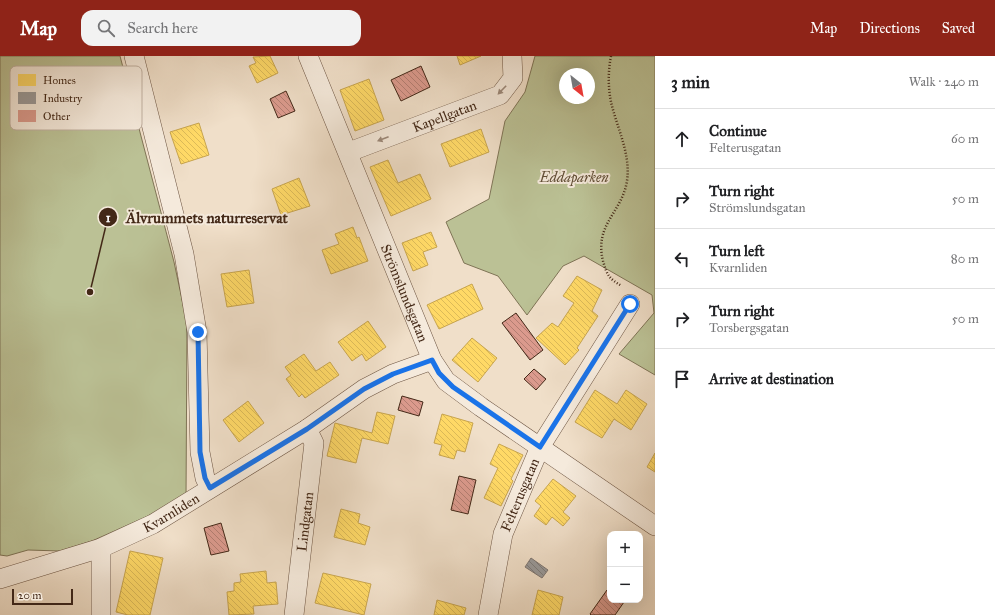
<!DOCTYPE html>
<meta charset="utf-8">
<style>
:root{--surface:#fff;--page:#f2f2f2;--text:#202124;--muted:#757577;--line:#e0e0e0;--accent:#8f2418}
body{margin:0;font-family:"IM FELL Great Primer",serif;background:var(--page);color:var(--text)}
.controls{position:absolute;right:12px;bottom:12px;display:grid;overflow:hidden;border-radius:8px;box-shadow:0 4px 16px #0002}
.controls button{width:36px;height:36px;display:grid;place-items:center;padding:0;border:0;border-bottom:1px solid var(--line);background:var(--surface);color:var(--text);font:20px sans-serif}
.compass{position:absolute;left:559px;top:12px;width:36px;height:36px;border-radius:50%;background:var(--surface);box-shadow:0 4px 16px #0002;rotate:149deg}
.scale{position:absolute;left:12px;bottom:10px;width:61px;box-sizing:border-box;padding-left:4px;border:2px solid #432817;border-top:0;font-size:11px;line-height:14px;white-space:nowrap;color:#432817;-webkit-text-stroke:3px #f5eadc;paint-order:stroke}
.stop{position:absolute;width:12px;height:12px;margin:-9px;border:3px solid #1a73e8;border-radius:50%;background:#fff}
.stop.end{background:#1a73e8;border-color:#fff;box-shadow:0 1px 4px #0008}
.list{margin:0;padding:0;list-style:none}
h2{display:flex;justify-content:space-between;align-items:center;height:52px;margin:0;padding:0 16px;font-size:17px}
h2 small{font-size:13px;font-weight:400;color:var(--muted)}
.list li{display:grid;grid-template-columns:26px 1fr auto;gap:12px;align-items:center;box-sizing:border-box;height:60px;padding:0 16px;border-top:1px solid var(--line)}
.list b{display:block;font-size:15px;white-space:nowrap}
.list p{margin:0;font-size:13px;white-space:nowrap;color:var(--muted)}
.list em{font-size:13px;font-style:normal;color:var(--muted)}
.icon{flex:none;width:22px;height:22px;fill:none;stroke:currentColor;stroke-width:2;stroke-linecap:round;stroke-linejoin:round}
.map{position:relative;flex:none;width:655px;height:559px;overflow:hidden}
header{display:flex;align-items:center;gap:24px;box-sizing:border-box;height:56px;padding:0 20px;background:var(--accent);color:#fff}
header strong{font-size:19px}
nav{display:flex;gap:22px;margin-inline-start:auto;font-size:14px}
.search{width:280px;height:36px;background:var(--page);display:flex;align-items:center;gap:10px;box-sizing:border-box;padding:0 14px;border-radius:12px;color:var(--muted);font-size:15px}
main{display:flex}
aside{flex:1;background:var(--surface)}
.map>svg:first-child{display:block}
.green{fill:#bbc195;stroke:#7f7456;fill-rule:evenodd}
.homes{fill:url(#homes-back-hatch);stroke:#c7a44e}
.industry{fill:url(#industry-back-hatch);stroke:#7f7772}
.building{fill:url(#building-back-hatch);stroke:#432817}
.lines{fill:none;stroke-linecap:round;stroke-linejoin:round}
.minor-casing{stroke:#6e5644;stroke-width:20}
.path{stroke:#432817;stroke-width:2.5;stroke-dasharray:1 2;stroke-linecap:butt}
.minor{stroke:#f5eadc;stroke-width:19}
.oneway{fill:#9c897a}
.route{stroke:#1a73e8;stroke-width:5}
.labels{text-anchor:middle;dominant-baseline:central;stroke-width:4;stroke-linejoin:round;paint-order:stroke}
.street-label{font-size:14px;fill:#432817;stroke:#f5eadc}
.park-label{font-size:14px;font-style:italic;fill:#614e36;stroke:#f5eadc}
.key{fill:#f5eadc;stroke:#c0b0a1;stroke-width:1}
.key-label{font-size:11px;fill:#432817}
.leader{fill:none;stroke:#432817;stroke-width:1.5}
.callout-dot{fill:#432817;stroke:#f5eadc;stroke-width:1.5}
.mark-label{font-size:12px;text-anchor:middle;font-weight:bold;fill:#fff}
.callout-label{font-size:15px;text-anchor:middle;font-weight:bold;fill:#432817;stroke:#f5eadc;stroke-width:4;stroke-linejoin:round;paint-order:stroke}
</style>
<header>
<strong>Map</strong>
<div class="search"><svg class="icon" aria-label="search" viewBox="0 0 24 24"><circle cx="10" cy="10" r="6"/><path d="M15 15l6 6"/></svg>Search here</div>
<nav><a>Map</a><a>Directions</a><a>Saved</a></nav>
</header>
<main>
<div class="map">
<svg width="655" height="559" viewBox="0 0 655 559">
<defs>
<pattern id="homes-back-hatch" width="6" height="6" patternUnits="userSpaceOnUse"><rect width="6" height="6" fill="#ffd966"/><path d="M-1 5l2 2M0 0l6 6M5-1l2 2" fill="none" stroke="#dcba58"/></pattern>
<pattern id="industry-back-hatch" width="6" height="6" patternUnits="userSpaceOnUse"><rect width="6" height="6" fill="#999"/><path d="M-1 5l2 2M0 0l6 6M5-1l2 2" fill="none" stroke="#7e7d7c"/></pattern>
<pattern id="building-back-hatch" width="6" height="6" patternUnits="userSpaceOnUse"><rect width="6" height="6" fill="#db9a8d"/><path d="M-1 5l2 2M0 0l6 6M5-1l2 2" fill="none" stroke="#b37e72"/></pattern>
</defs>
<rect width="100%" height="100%" fill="#f0dfc9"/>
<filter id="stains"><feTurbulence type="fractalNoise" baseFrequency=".005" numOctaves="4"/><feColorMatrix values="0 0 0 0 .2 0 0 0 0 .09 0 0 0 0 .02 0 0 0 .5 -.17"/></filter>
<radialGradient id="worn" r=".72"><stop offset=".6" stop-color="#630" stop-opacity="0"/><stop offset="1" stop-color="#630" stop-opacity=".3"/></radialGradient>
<path class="green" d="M0,0H120L174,206L187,267L186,443L92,485L60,495L28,494L7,500L0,499Z
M535,0H655V319L619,298L654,257L652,239L584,200L563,210L527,259L498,220L464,207L446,166L489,143L505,65L525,36ZM565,18H589V42H565Z"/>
<path class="homes" d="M270,0L278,17L257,27L249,10L256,7L253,1Z
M457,0H481L460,9Z
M369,23L384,64L355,75L340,34Z
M199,67L209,99L181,108L170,76Z
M481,73L489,96L450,111L441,88Z
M388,104L398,127L420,118L431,143L391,160L370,111Z
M299,122L310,150L281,159L272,133Z
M353,171L357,182L359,181L368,205L331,218L322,194L339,188L335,178Z
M431,176L437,191L423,196L428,209L413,215L402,187Z
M249,214L254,247L227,251L221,218Z
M577,220L602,234L592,255L598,260L577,292L579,294L565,309L536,282L552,267L558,271L574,247L563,240Z
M472,228L483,253L439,273L427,249Z
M368,265L386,291L366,305L362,298L352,305L338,286Z
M472,282L497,302L478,326L452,304Z
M304,298L316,315L330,306L339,319L305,342L302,338L299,341L286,323L291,319L285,311Z
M595,334L617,348L626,334L647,348L631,374L614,363L602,382L575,366Z
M248,345L264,367L239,386L223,364Z
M377,356L395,360L388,388L362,382L356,407L327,400L335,367L372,377Z
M442,358L473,367L465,396L457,394L454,403L439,399L442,389L434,387Z
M499,388L523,399L511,423L513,425L501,450L484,442L498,412L490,408Z
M655,397V416L647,411Z
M553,423L576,440L563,456L570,462L563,470L552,461L546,469L534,460L541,450L535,445Z
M341,453L360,458L358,467L370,471L365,489L334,481Z
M130,495L163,502L150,559H128L116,556Z
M266,515L267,527L276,526L278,548L253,550L254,558L229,559L227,536L234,535V527L241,526L240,518Z
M323,517L371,528L364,559L315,547Z
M538,534L563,541L559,559H532Z
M437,544L466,552L464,559H434Z"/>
<path class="industry" d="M531,502L548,514L542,522L525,511Z"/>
<path class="building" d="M421,10L430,31L401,45L391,24Z
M286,35L295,55L278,62L270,43Z
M516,257L543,294L530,304L502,267Z
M534,313L546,323L536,334L524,323Z
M402,340L423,346L419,360L398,354Z
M459,420L476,424L468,458L451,454Z
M221,467L229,495L211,499L204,472Z
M607,534L610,536V544H622L624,546L615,559H591L590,558Z"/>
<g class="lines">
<g class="minor-casing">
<g id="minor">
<path d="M134,0L184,198L197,276L200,396L205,422L210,432"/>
<path id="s1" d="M308,0L432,304L446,325L481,351L655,470"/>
<path id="s2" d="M349,96L500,39L513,22L512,0"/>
<path d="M101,492V559"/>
<path id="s3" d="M0,523L101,492L153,468L307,373L364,333L393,318L432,304"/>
<path id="s4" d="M294,559L314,387L307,373"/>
<path id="s5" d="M488,559L503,478L540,391L630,248"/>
</g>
</g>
<path class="path" d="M611,0C608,15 608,31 611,46C617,72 631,98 627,125C622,157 594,168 603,205C607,219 609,223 622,230"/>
<use href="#minor" class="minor"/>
</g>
<defs><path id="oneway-solid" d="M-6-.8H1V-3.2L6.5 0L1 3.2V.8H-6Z"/></defs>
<g class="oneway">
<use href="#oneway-solid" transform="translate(502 34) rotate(134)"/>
<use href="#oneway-solid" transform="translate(383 83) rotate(159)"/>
</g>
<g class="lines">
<path class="route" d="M198,276L200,396L205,422L210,432L307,373L364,333L393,318L432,304L439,317L453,331L540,391L630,248"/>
</g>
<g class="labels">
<g class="street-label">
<text stroke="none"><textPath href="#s2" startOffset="102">Kapellgatan</textPath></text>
<text stroke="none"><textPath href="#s1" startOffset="256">Strömslundsgatan</textPath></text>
<text stroke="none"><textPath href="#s5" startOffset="125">Felterusgatan</textPath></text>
<text stroke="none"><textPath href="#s3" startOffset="184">Kvarnliden</textPath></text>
<text stroke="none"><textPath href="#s4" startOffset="94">Lindgatan</textPath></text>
</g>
<g class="park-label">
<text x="574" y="121">Eddaparken</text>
</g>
</g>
<rect x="10" y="10" width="132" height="64" rx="6" class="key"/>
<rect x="18" y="18" width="18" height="12" fill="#ffd966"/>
<rect x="18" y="36" width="18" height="12" fill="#999"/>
<rect x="18" y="54" width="18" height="12" fill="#db9a8d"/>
<g class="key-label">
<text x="43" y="28">Homes</text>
<text x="43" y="46">Industry</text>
<text x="43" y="64">Other</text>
</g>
<path class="leader" d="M90 236L108 161"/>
<g class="callout-dot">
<circle cx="90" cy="236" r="4"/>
<circle cx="108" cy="161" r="10"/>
</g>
<g class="mark-label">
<text x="108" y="166">1</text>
</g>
<g class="callout-label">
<text x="207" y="167">Älvrummets naturreservat</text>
</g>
<rect width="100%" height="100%" filter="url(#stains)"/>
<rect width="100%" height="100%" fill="url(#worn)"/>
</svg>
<div class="controls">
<button>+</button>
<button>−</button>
</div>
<svg class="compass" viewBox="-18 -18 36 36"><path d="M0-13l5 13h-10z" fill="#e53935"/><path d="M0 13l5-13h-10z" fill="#757577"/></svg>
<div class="scale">20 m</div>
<div class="stop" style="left:630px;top:248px"></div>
<div class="stop end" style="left:198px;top:276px"></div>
</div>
<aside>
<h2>3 min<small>Walk · 240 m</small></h2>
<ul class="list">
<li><svg class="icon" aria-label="ahead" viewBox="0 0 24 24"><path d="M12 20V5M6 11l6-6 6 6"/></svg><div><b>Continue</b><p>Felterusgatan</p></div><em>60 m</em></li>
<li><svg class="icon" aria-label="right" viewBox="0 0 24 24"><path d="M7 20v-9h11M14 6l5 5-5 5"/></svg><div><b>Turn right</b><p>Strömslundsgatan</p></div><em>50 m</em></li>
<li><svg class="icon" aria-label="left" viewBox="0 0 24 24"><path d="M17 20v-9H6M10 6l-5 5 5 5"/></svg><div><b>Turn left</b><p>Kvarnliden</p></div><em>80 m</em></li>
<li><svg class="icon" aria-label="right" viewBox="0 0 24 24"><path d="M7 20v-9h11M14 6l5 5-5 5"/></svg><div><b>Turn right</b><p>Torsbergsgatan</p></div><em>50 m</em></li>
<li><svg class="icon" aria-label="arrive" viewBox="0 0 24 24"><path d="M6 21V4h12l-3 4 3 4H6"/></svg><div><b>Arrive at destination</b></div></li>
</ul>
</aside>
</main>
